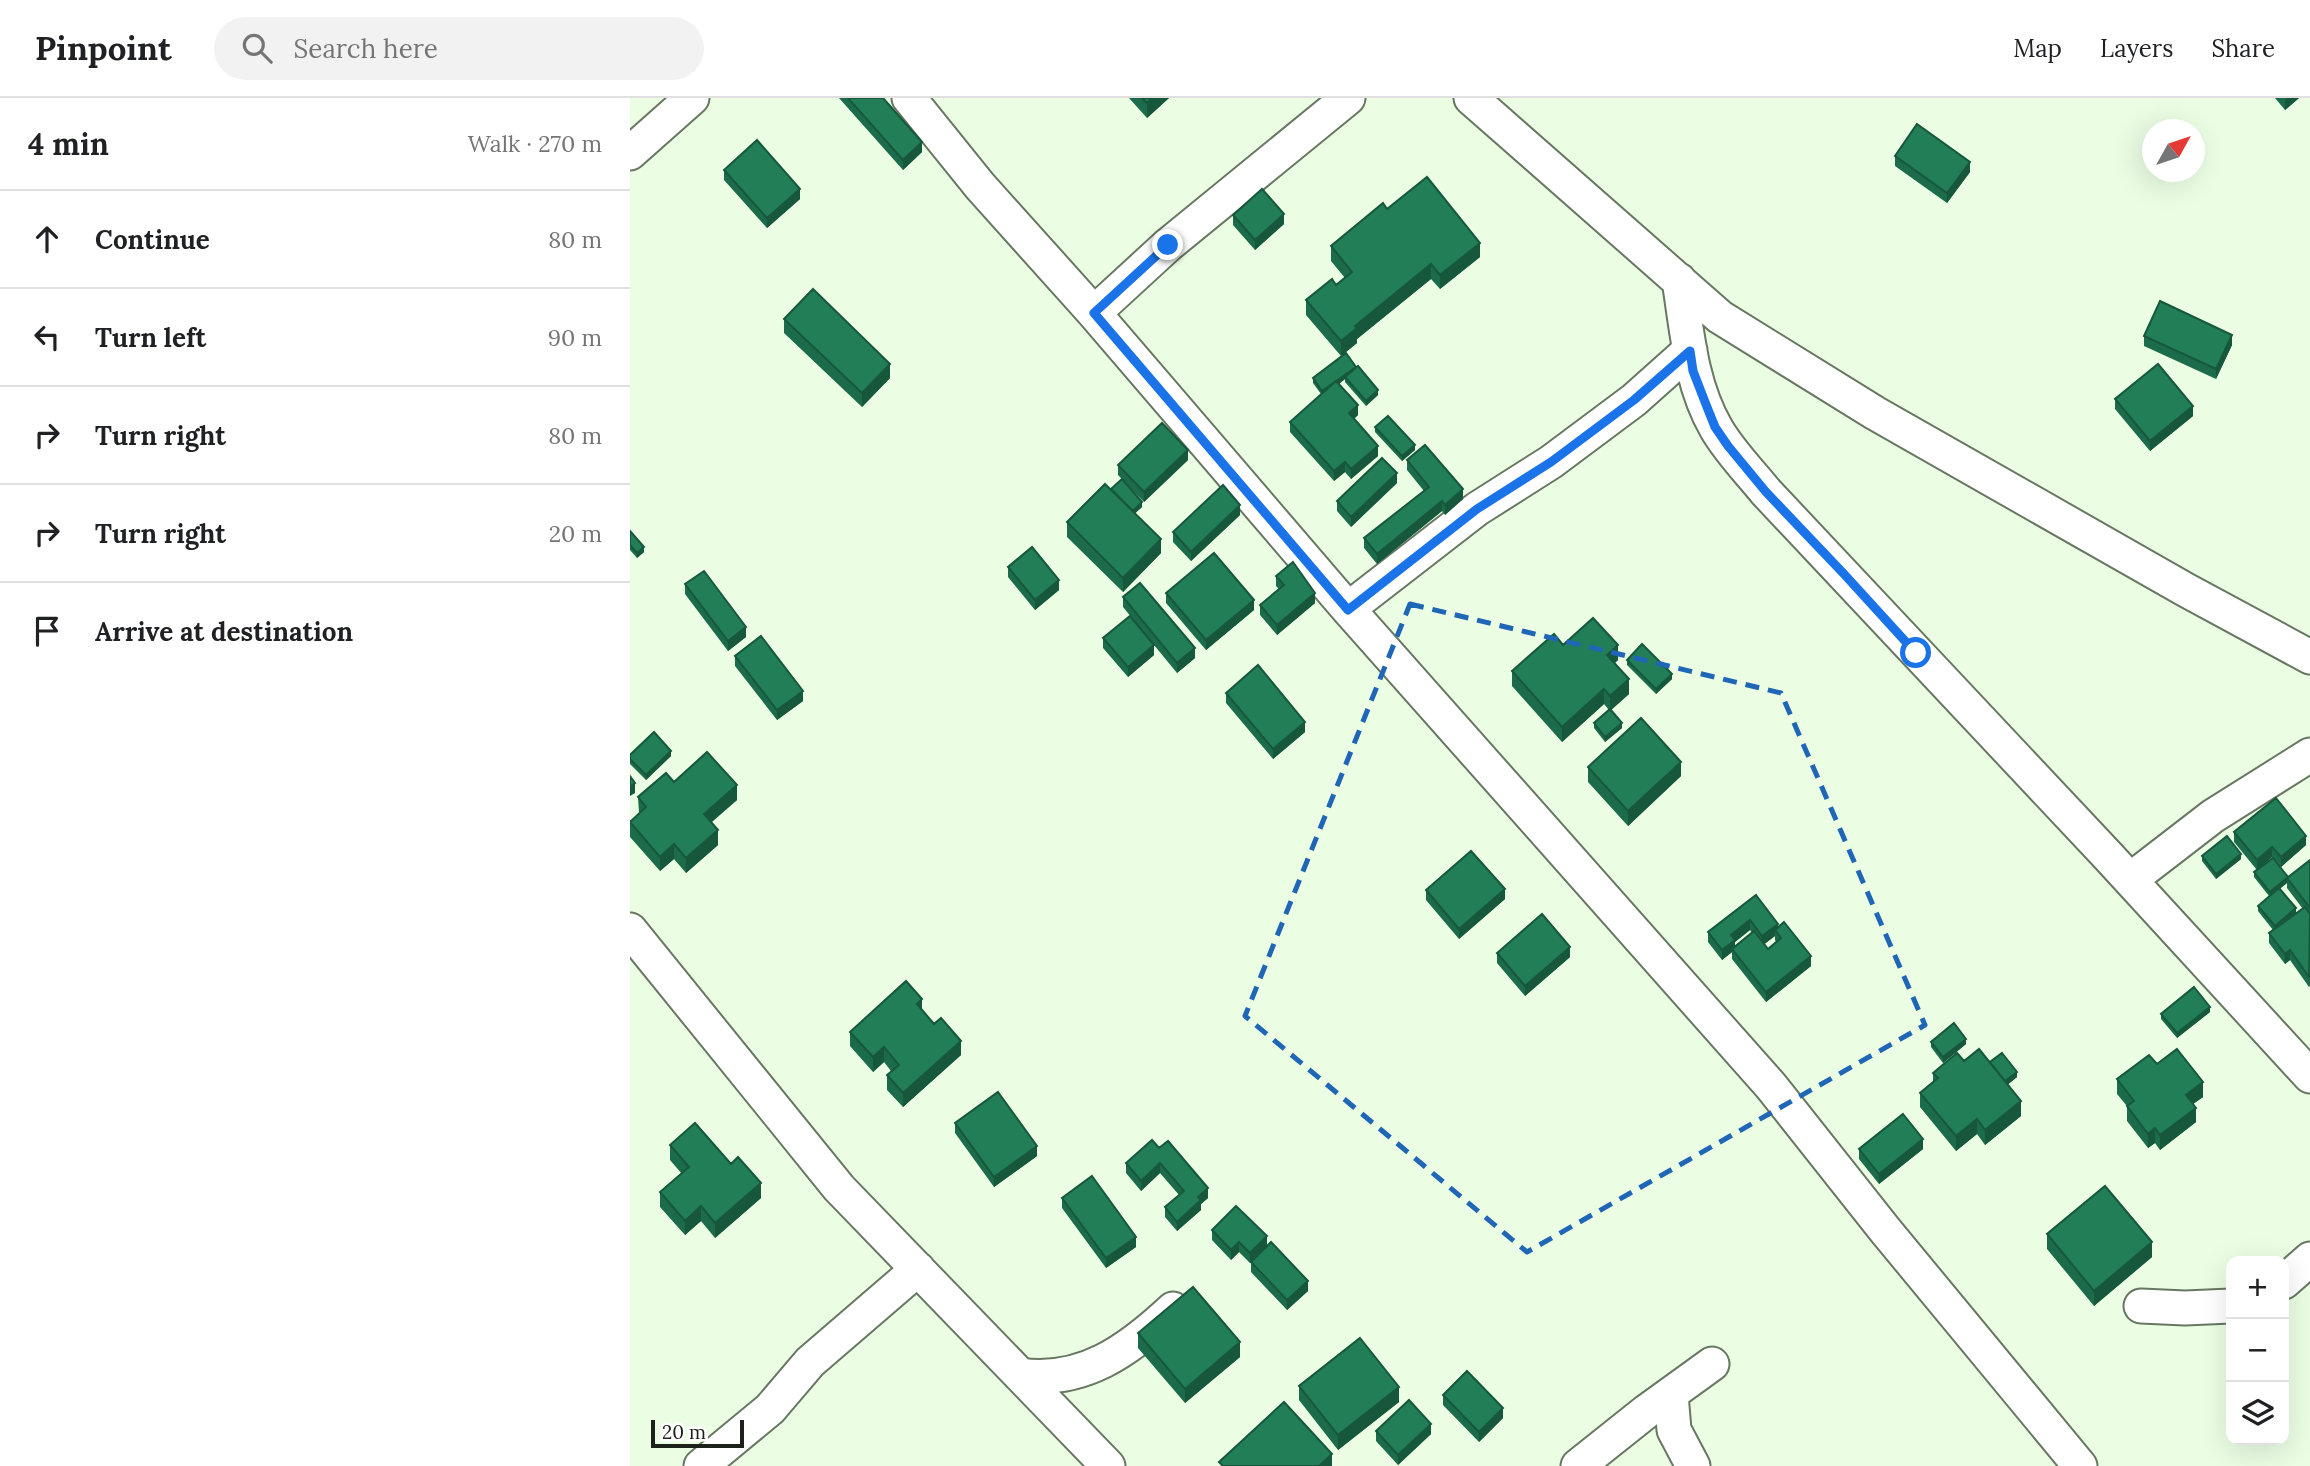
<!DOCTYPE html>
<meta charset="utf-8">
<style>
:root{--surface:#fff;--page:#f2f2f2;--text:#202124;--muted:#757577;--line:#e0e0e0}
body{margin:0;font-family:Lora,serif;background:var(--page);color:var(--text)}
.controls{position:absolute;right:21px;bottom:21px;display:grid;overflow:hidden;border-radius:14px;box-shadow:0 7px 28px #0002}
.controls button{width:63px;height:63px;display:grid;place-items:center;padding:0;border:0;border-bottom:2px solid var(--line);background:var(--surface);color:var(--text);font:35px sans-serif}
.compass{position:absolute;left:1512px;top:21px;width:63px;height:63px;border-radius:50%;background:var(--surface);box-shadow:0 7px 28px #0002;rotate:50deg}
.scale{position:absolute;left:21px;bottom:18px;width:93px;box-sizing:border-box;padding-left:7px;border:4px solid #1b2219;border-top:0;font-size:19px;line-height:24px;white-space:nowrap;color:#1b2219;-webkit-text-stroke:5px #fff;paint-order:stroke}
.stop{position:absolute;width:21px;height:21px;margin:-16px;border:5px solid #1a73e8;border-radius:50%;background:#fff}
.stop.end{background:#1a73e8;border-color:#fff;box-shadow:0 2px 7px #0008}
.list{margin:0;padding:0;list-style:none}
h2{display:flex;justify-content:space-between;align-items:center;height:91px;margin:0;padding:0 28px;font-size:30px}
h2 small{font-size:23px;font-weight:400;color:var(--muted)}
.list li{display:grid;grid-template-columns:46px 1fr auto;gap:21px;align-items:center;box-sizing:border-box;height:98px;padding:0 28px;border-top:2px solid var(--line)}
.list b{display:block;font-size:26px;white-space:nowrap}
.list em{font-size:23px;font-style:normal;color:var(--muted)}
.icon{flex:none;width:38px;height:38px;fill:none;stroke:currentColor;stroke-width:2;stroke-linecap:round;stroke-linejoin:round}
.map{position:relative;flex:none;width:1680px;height:1368px;overflow:hidden}
header{display:flex;align-items:center;gap:42px;box-sizing:border-box;height:98px;padding:0 35px;background:var(--surface);border-bottom:2px solid var(--line)}
header strong{font-size:33px}
nav{display:flex;gap:38px;margin-inline-start:auto;font-size:24px}
.search{width:490px;height:63px;background:var(--page);display:flex;align-items:center;gap:18px;box-sizing:border-box;padding:0 24px;border-radius:38px;color:var(--muted);font-size:26px}
main{display:flex}
aside{flex:1;background:var(--surface)}
.map>svg:first-child{display:block}
.lines{fill:none;stroke-linecap:round;stroke-linejoin:round}
.minor-casing{stroke:#677761;stroke-width:37}
.minor{stroke:#fff;stroke-width:33}
.wall{fill:#1c6c4b;fill-rule:evenodd}
.shaded-wall{fill:#17583d}
.building{fill:#217e57;stroke:#17583d;stroke-width:2}
.route{stroke:#1a73e8;stroke-width:9}
.marked{fill:none;stroke:#2066b6;stroke-width:5;stroke-dasharray:14 9;stroke-linejoin:round}
</style>
<header>
<strong>Pinpoint</strong>
<div class="search"><svg class="icon" aria-label="search" viewBox="0 0 24 24"><circle cx="10" cy="10" r="6"/><path d="M15 15l6 6"/></svg>Search here</div>
<nav><a>Map</a><a>Layers</a><a>Share</a></nav>
</header>
<main>
<aside>
<h2>4 min<small>Walk · 270 m</small></h2>
<ul class="list">
<li><svg class="icon" aria-label="ahead" viewBox="0 0 24 24"><path d="M12 20V5M6 11l6-6 6 6"/></svg><div><b>Continue</b></div><em>80 m</em></li>
<li><svg class="icon" aria-label="left" viewBox="0 0 24 24"><path d="M17 20v-9H6M10 6l-5 5 5 5"/></svg><div><b>Turn left</b></div><em>90 m</em></li>
<li><svg class="icon" aria-label="right" viewBox="0 0 24 24"><path d="M7 20v-9h11M14 6l5 5-5 5"/></svg><div><b>Turn right</b></div><em>80 m</em></li>
<li><svg class="icon" aria-label="right" viewBox="0 0 24 24"><path d="M7 20v-9h11M14 6l5 5-5 5"/></svg><div><b>Turn right</b></div><em>20 m</em></li>
<li><svg class="icon" aria-label="arrive" viewBox="0 0 24 24"><path d="M6 21V4h12l-3 4 3 4H6"/></svg><div><b>Arrive at destination</b></div></li>
</ul>
</aside>
<div class="map">
<svg width="1680" height="1368" viewBox="0 0 1680 1368">
<rect width="100%" height="100%" fill="#ebfee4"/>
<g class="lines">
<g class="minor-casing">
<path id="minor" d="M279,0L350,88L464,215L718,511L1141,988L1255,1132L1450,1368
M841,0L1090,219L1245,315L1556,492L1680,559
M0,55L62,0
M1049,182C1057,232 1060,285 1086,330C1099,353 1119,373 1136,394L1479,759L1680,978
M464,215L538,147L718,0
M718,511L847,411L921,364L1004,302L1060,252
M1500,782L1583,718L1680,657
M0,832L209,1090L478,1368
M1654,1184L1680,1161
M1511,1208L1555,1210L1601,1208
M390,1277C453,1286 499,1252 543,1211
M1041,1296L1044,1332L1063,1368
M71,1368L140,1311L180,1264L288,1171
M948,1368L1017,1313L1082,1266"/>
</g>
<use href="#minor" class="minor"/>
</g>
<path class="wall" d="M209,0H253L292,54L273,72Z
M499,0H539L517,20Z
M1645,0H1669L1655,12Z
M1265,58L1340,74L1317,105L1265,68Z
M94,72L170,101L137,130L94,82Z
M757,111L850,159L810,191L801,181L727,241V245L711,258L676,217V202L706,187L715,180L701,163V148Z
M603,117L654,126L625,152L603,127Z
M154,221L260,280L232,309L154,235Z
M1514,238L1602,247L1586,281L1514,248Z
M726,269L748,297L736,308L715,284V281L709,286L728,317L724,321L748,358L721,381L715,374L704,383L660,334V324L691,296L683,285V280Z
M1485,301L1563,318L1520,353L1485,311Z
M745,329L785,352L772,363L745,334Z
M558,362L514,404L488,377V367Z
M777,362L833,401L815,417L812,413L747,466L734,450V440L794,393L777,372Z
M767,385L721,429L707,413V403Z
M481,391L512,409L505,415L531,455L493,494L437,439V424Z
M610,417L561,463L543,444V434Z
M0,433L14,454L7,460L0,452Z
M378,469L429,492L405,512L378,479Z
M646,478L685,505L647,537L630,517V507L649,491L646,488Z
M55,486L116,539L98,553L55,496Z
M536,495L624,512L576,552L536,505Z
M493,499L565,560L547,575L524,547V557L498,579L473,550V540L515,536L493,509Z
M933,547L988,562L985,565L999,596L981,612L992,630L975,644L964,630V625L979,612L974,606L932,644L882,588V573Z
M105,558L173,603L147,622L105,568Z
M997,562L1042,581L1026,596L997,567Z
M596,595L675,634L643,661L596,605Z
M0,657L41,658L16,682L0,666Z
M958,669L1051,678L998,728L958,684Z
M44,684L107,702L81,724L88,747L56,775L44,761L30,773L0,739V723L9,715L8,699Z
M1604,734L1676,747L1651,769L1642,759L1627,772L1604,744Z
M1572,758L1611,761L1586,781L1572,763Z
M1680,762V888L1679,889L1660,862L1655,866L1639,845V835L1643,832L1628,813V808L1639,798L1624,779V774L1658,779ZM1657,785V790L1673,811L1663,818L1650,790Z
M796,792L875,801L829,841L796,802Z
M1126,797L1148,829L1181,868L1136,904L1102,861V854L1092,862L1078,844V834ZM1120,832L1122,835L1105,849V844ZM1145,838V842L1146,844L1138,851L1134,846Z
M867,855L940,859L895,898L867,865Z
M292,912L331,957L273,1009L257,992V977L261,973L254,964L243,974L220,948V934Z
M1580,914L1547,940L1531,921V916Z
M1301,944L1336,946L1313,965L1301,949Z
M1360,964L1387,979L1378,986L1391,1018L1355,1047L1347,1036L1326,1053L1290,1009V995L1303,984V975Z
M1527,966L1573,999L1563,1006L1566,1024L1530,1052L1525,1045L1518,1050L1497,1023V1008L1487,996V981Z
M325,1025L407,1058L364,1089L325,1035Z
M40,1047L101,1066L131,1100L85,1140L71,1123L55,1137L30,1109V1094L52,1076L40,1062Z
M529,1050L578,1100L571,1106V1112L547,1133L535,1119V1109L549,1097L530,1075L511,1093L496,1075V1065Z
M1229,1051H1293L1249,1086L1229,1061Z
M432,1100L506,1149L476,1170L432,1110Z
M582,1132L637,1148L678,1193L657,1212L621,1174V1164L620,1165L609,1154L601,1162L582,1142Z
M1417,1136L1522,1159L1464,1208L1417,1151Z
M508,1235L610,1259L555,1305L508,1250Z
M669,1288L769,1304L708,1352L669,1302Z
M813,1297L873,1320L849,1344L813,1307Z
M746,1333L801,1336L768,1367L746,1343Z"/>
<path class="shaded-wall" d="M522,0H539L517,20V5Z
M1657,0H1669L1655,12V2Z
M292,44V54L273,72V62Z
M1340,64V74L1317,105V95Z
M170,91V101L137,130V120Z
M654,116V126L625,152V142Z
M850,145V159L810,191V177Z
M801,166V181L727,241V245L711,258V243L725,228Z
M1602,237V247L1586,281V271Z
M260,266V280L232,309V295Z
M726,269V274L715,279V281L692,298V293Z
M748,292V297L736,308V303Z
M728,307V317L719,325V315Z
M1563,308V318L1520,353V343Z
M785,347V352L772,363V358Z
M748,348V358L721,381V371Z
M558,352V362L514,404V394Z
M715,364V374L704,383V373Z
M767,375V385L721,429V419Z
M833,391V401L815,417V407Z
M812,403V413L747,466V456Z
M512,404V409L499,421V416Z
M610,407V417L561,463V454Z
M531,441V455L493,494V480Z
M14,449V454L7,460V455Z
M429,482V492L405,512V502Z
M685,495V505L647,537V527Z
M624,502V512L576,552V542Z
M116,529V539L98,553V543Z
M524,547V557L498,579V569Z
M988,547V562L977,571V557Z
M565,550V560L547,575V565Z
M1042,576V581L1026,596V591Z
M999,581V596L980,613V598Z
M974,591V606L932,644V629Z
M173,593V603L147,622V612Z
M675,624V634L643,661V651Z
M992,625V630L975,644V639Z
M41,653V658L16,682V677Z
M1051,664V678L998,728V713Z
M5,685V695L0,698V689Z
M107,687V702L74,731V716Z
M88,732V747L56,775V760Z
M1676,738V747L1651,769V759Z
M44,746V761L30,773V759Z
M1642,749V759L1627,772V762Z
M1611,756V761L1586,781V776Z
M1657,780V785L1640,799V794Z
M875,791V801L829,841V831Z
M1666,810V815L1645,833V828Z
M1120,822V832L1105,844V852L1102,851V854L1092,862V852L1101,837Z
M1148,826V836L1145,832V838L1132,848V838Z
M940,849V859L895,898V888Z
M1660,852V862L1655,866V856Z
M1181,858V868L1136,904V894Z
M292,901V916L287,906Z
M1580,909V914L1547,940V935Z
M1336,941V946L1313,965V959Z
M331,943V957L273,1009V995Z
M254,949V964L243,974V959Z
M1387,974V979L1375,989V984Z
M1573,984V999L1556,1011V997Z
M1391,1003V1018L1355,1047V1032Z
M1566,1010V1024L1530,1052V1037Z
M1347,1021V1036L1326,1053V1038Z
M1525,1030V1045L1518,1050V1036Z
M1293,1041V1051L1249,1086V1076Z
M407,1048V1058L364,1089V1079Z
M530,1065V1075L511,1093V1083Z
M131,1085V1100L85,1140V1125Z
M578,1090V1100L571,1106V1112L547,1133V1124L568,1099Z
M71,1108V1123L55,1137V1123Z
M637,1138V1148L620,1165V1155Z
M506,1139V1149L476,1170V1160Z
M609,1144V1154L601,1162V1152Z
M1522,1144V1159L1464,1208V1193Z
M678,1183V1193L657,1212V1202Z
M610,1244V1259L555,1305V1291Z
M769,1289V1304L708,1352V1337Z
M873,1310V1320L849,1344V1334Z
M801,1326V1336L768,1367V1357Z
M702,1356V1368H689Z"/>
<path class="building" d="M218,0H253L292,44L273,62Z
M512,0H522L517,5Z
M1287,26L1340,64L1317,95L1265,58Z
M127,42L170,91L137,120L94,72Z
M797,79L850,145L810,177L801,166L725,228L727,230L711,243L676,202L702,181L706,187L722,174L701,148L753,105L757,111Z
M632,91L654,116L625,142L603,117Z
M183,191L260,266L232,295L154,221Z
M1530,203L1602,237L1586,271L1514,238Z
M716,255L726,269L692,293L683,280Z
M1528,266L1563,308L1520,343L1485,301Z
M728,268L748,292L736,303L715,279Z
M706,283L728,307L719,315L748,348L721,371L715,364L704,373L660,324Z
M758,318L785,347L772,358L745,329Z
M532,325L558,352L514,394L488,367Z
M795,347L833,391L815,407L812,403L747,456L734,440L799,389L777,362Z
M752,360L767,375L721,419L707,403Z
M492,381L512,404L503,413L481,391Z
M475,386L531,441L493,480L437,424Z
M593,387L610,407L561,454L543,434Z
M0,433L14,449L7,455L0,447Z
M402,449L429,482L405,502L378,469Z
M584,455L624,502L576,542L536,495Z
M663,464L685,495L647,527L630,507L654,487L646,478Z
M74,473L116,529L98,543L55,486Z
M510,485L565,550L547,565L493,499Z
M500,518L524,547L498,569L473,540Z
M963,520L988,547L977,557L999,581L980,598L974,591L932,629L882,573L924,536L933,547Z
M131,538L173,593L147,612L105,558Z
M1012,546L1042,576L1026,591L997,562Z
M628,567L675,624L643,651L596,595Z
M980,611L992,625L975,639L964,625Z
M1011,620L1051,664L998,713L958,669Z
M24,634L41,653L16,677L0,661V657Z
M77,654L107,687L74,716L88,732L56,760L44,746L30,759L0,724L16,709L8,699L36,675L44,684Z
M0,678L5,685L0,689Z
M1646,700L1676,738L1651,759L1642,749L1627,762L1604,734Z
M1597,738L1611,756L1586,776L1572,758Z
M841,753L875,791L829,831L796,792Z
M1643,760L1658,779L1640,794L1624,774Z
M1680,762V810L1657,780Z
M1649,790L1666,810L1645,828L1628,808Z
M1126,797L1148,826L1132,838L1120,822L1101,837L1105,842L1092,852L1078,834Z
M1675,809L1680,816L1679,879L1660,852L1655,856L1639,835Z
M912,816L940,849L895,888L867,855Z
M1154,824L1181,858L1136,894L1102,851L1124,833L1138,851L1151,840L1145,832Z
M276,883L292,901L287,906L304,926L311,920L331,943L273,995L257,977L269,967L254,949L243,959L220,934Z
M1564,889L1580,909L1547,935L1531,916Z
M1324,925L1336,941L1313,959L1301,944Z
M1349,951L1391,1003L1355,1032L1347,1021L1326,1038L1290,995L1308,980L1303,975L1327,955L1334,963Z
M1547,951L1573,984L1556,997L1566,1010L1530,1037L1525,1030L1518,1036L1497,1008L1504,1003L1487,981L1519,957L1527,966Z
M1372,955L1387,974L1375,983L1360,964Z
M368,994L407,1048L364,1079L325,1025Z
M1273,1016L1293,1041L1249,1076L1229,1051Z
M65,1025L101,1066L108,1059L131,1085L85,1125L71,1108L55,1123L30,1094L59,1069L40,1047Z
M522,1042L529,1050L538,1043L578,1090L568,1099L571,1102L547,1124L535,1109L554,1093L530,1065L511,1083L496,1065Z
M462,1078L506,1139L476,1160L432,1100Z
M1475,1088L1522,1144L1464,1193L1417,1136Z
M606,1108L637,1138L620,1155L609,1144L601,1152L582,1132Z
M641,1144L678,1183L657,1202L621,1164Z
M563,1189L610,1244L555,1291L508,1235Z
M730,1240L769,1289L708,1337L669,1288Z
M837,1273L873,1310L849,1334L813,1297Z
M779,1302L801,1326L768,1357L746,1333Z
M654,1304L702,1356L689,1368H593L589,1364Z"/>
<g class="lines">
<path class="route" d="M538,147L464,215L718,512L847,411L921,364L1004,302L1060,253L1063,273L1075,304L1085,329L1098,348L1136,394L1214,476L1286,555"/>
</g>
<path class="marked" d="M780,506L1151,595L1295,927L897,1154L615,918Z"/>
</svg>
<div class="controls">
<button>+</button>
<button>−</button>
<button><svg class="icon" aria-label="layers" viewBox="0 0 24 24"><path d="M12 4l9 5-9 5-9-5zM3 14l9 5 9-5"/></svg></button>
</div>
<svg class="compass" viewBox="-18 -18 36 36"><path d="M0-13l5 13h-10z" fill="#e53935"/><path d="M0 13l5-13h-10z" fill="#757577"/></svg>
<div class="scale">20 m</div>
<div class="stop" style="left:1286px;top:555px"></div>
<div class="stop end" style="left:538px;top:147px"></div>
</div>
</main>
